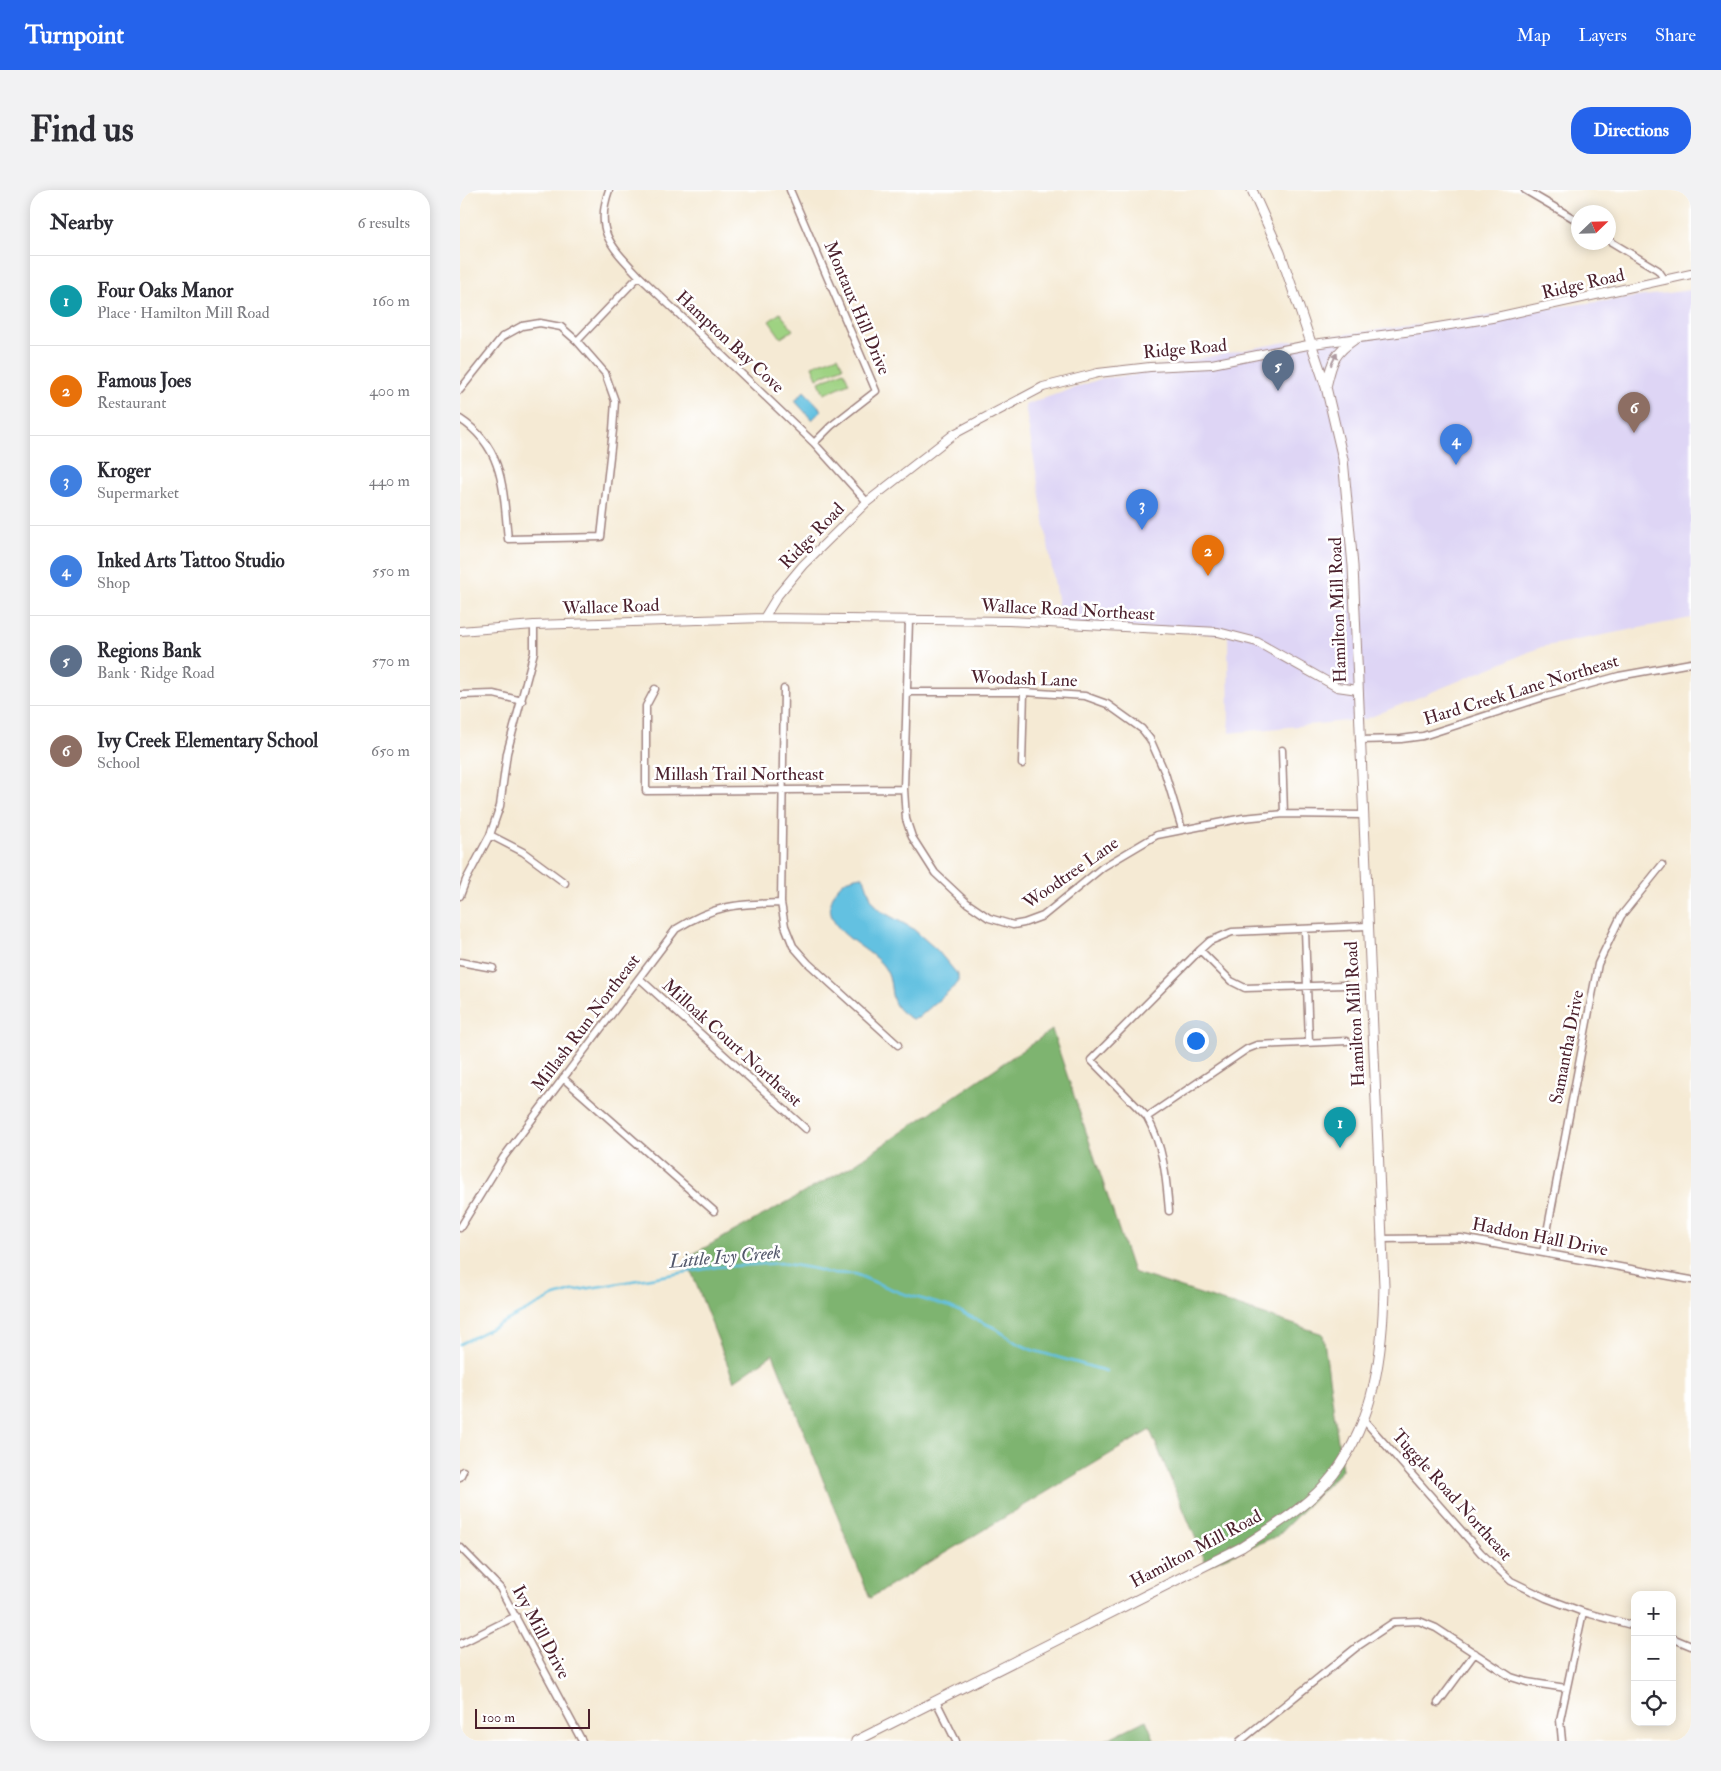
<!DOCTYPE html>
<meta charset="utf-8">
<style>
:root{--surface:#fff;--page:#f2f2f3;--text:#2b2b33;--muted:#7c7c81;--line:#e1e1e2;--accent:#2563eb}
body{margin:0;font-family:"IM FELL Double Pica",serif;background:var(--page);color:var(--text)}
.controls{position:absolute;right:15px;bottom:15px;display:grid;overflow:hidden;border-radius:10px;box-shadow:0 2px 12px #0003}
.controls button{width:45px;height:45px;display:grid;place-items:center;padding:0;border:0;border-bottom:1px solid var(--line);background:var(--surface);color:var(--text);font:25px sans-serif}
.compass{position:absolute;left:1111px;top:15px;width:45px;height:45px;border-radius:50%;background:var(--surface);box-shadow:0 2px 12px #0003;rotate:67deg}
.scale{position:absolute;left:15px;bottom:12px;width:115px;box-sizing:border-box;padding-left:5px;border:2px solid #4a1f2b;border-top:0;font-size:14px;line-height:18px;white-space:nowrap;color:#4a1f2b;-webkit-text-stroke:4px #fff;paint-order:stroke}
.you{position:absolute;left:735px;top:850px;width:18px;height:18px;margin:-12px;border:4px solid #fff;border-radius:50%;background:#1a73e8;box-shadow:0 0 0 8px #1a73e833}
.badge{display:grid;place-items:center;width:32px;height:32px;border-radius:50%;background:var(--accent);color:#fff;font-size:16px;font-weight:700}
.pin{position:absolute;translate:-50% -41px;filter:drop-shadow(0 1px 2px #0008)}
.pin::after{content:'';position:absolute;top:26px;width:18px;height:15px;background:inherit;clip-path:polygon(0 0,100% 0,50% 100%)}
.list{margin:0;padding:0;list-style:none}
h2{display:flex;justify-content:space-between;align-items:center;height:65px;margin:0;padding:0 20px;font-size:21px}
h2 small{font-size:16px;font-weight:400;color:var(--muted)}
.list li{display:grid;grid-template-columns:32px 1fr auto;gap:15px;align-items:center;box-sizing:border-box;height:90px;padding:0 20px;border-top:1px solid var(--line)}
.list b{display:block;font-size:19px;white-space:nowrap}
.list p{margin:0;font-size:16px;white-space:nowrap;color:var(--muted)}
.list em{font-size:16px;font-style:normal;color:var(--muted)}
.icon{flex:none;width:28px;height:28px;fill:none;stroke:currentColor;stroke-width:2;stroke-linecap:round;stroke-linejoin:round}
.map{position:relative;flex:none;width:1231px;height:1551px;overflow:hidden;border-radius:20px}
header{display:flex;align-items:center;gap:30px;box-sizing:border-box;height:70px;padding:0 25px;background:var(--accent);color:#fff}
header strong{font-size:24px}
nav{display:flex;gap:28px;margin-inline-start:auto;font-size:18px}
.intro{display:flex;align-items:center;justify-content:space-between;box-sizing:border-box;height:120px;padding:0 30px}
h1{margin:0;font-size:35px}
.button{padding:12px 22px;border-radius:20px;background:var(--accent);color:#fff;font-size:18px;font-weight:700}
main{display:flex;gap:30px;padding:0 30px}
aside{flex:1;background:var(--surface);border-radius:20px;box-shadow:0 2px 12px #0003}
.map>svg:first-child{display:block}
.built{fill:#ded5f5}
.green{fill:#9ed282;stroke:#747856}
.forest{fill:#7eb470;stroke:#646a4e}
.water{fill:#63c1e1;stroke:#567086}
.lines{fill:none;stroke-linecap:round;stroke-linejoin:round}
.stream{stroke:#63c1e1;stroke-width:2.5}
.minor-casing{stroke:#a08480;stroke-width:9}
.tertiary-casing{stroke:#a08480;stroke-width:10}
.secondary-casing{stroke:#a08480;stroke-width:11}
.minor{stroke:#fff;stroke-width:6}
.tertiary{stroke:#fff;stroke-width:8}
.secondary{stroke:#fff;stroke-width:9}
.oneway{fill:#ae9aa0}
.labels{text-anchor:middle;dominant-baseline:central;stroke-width:5;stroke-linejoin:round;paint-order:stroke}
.street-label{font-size:18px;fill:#4a1f2b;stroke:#fff}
.water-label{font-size:19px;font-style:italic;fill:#53586b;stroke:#fff}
</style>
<header>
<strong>Turnpoint</strong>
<nav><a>Map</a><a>Layers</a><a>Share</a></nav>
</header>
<div class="intro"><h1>Find us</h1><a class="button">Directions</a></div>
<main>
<aside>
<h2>Nearby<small>6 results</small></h2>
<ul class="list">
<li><span class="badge" style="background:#0f9aa8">1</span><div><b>Four Oaks Manor</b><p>Place · Hamilton Mill Road</p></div><em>160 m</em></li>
<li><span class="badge" style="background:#e8710a">2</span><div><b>Famous Joes</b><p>Restaurant</p></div><em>400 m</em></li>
<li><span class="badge" style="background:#3f7fe0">3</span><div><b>Kroger</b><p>Supermarket</p></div><em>440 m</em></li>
<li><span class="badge" style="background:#3f7fe0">4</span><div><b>Inked Arts Tattoo Studio</b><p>Shop</p></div><em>550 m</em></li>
<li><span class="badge" style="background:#5c6f8a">5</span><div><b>Regions Bank</b><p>Bank · Ridge Road</p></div><em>570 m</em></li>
<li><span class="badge" style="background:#8d6e63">6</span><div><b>Ivy Creek Elementary School</b><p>School</p></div><em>650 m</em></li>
</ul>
</aside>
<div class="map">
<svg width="1231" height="1551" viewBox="0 0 1231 1551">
<rect width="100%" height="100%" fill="#fff"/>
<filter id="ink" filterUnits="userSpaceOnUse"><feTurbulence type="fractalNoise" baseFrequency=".02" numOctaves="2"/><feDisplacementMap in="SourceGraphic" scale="10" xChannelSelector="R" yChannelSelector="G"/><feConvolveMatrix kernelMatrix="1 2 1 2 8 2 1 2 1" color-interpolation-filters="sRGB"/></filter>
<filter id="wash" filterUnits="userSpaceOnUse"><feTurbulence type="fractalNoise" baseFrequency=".0096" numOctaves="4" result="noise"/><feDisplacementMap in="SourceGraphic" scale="20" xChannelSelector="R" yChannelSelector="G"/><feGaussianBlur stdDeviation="1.12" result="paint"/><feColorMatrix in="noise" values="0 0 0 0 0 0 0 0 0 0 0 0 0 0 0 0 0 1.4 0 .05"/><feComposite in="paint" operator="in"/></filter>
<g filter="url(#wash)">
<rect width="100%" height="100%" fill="#f5ead4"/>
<path class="built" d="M1231,100V428L1081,457L906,529L769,543L768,445L601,433L565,215L643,188L676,185L674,181L831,151Z"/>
<path class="green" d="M320,123L333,140L321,148L309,131Z
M378,166L383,177L357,188L352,176Z
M384,181L389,193L364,204L359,192Z"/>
<path class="forest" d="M592,840L673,1082L863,1144L882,1280L817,1346L747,1375L690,1240L410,1408L313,1164L274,1191L226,1068L392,976Z
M686,1530L695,1551H643Z"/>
<path class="water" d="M344,201L362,220L352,230L335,211Z
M401,686L404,688L411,708L419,720L452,738L477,760L498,785V793L458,828L452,829C422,813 438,797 424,777C409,755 356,740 374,704C380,692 388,688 401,686Z"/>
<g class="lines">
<path class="stream" d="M0,1154L95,1106L112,1101L257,1077L321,1073L356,1079L368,1083L395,1084L441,1103L490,1117L535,1138L555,1152L572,1160L646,1181"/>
</g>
</g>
<g filter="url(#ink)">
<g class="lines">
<g class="minor-casing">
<path id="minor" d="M149,0C134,42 152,57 179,86L354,253L407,312
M330,0L416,201L371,236L354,253
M1065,0L1118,31
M1148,50L1198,80L1205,90
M117,151L179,86
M0,200L42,147L62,136L80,133L101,137L117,151L145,183L155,211L153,240L141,347L48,349C43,301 45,258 0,229
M449,430L444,599L446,629L452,647L475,683L507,713L529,728L553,735L564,733L583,726L643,677L697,645L783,628L824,624L903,625
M195,499L186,516V601L444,599
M324,499L321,713L325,736L333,756L348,773L438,855
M448,502H564L625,506L647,514L682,539L690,549L705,583L722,639
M0,505L34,504L62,511
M899,550L941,549L963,546L1087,506L1159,486L1231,473
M822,560L824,624
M562,574L564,502
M30,645L63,662L105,693
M0,706L6,690L30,645L40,616L47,563L74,462V435
M845,740L849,852
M740,760L771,791L785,798L885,795
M0,772L33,778
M179,788L346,939
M103,888L254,1021
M687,927L787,859L797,855L887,851
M709,1021C706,986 704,958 687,927L631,870L740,760L750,751L772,742L907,736
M0,1038L43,968L216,739C255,715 275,714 321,713
M921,1049L1001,1048L1231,1090
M1083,1063L1138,774L1161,726L1202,675
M903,1229L1021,1363L1051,1391L1086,1408L1123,1422L1175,1436
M0,1287L3,1281
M0,1357L40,1398L122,1551
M1212,1448L1231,1456
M0,1454L56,1426
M476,1511L496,1551
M978,1513L1015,1463
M780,1551L898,1456L934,1432L959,1431L976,1438L1051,1487L1067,1492L1106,1498
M1102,1551L1100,1530L1123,1422"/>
</g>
<g class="tertiary-casing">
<path id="tertiary" d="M304,428L318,405L343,375L407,312L494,244L583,197L638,183L690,177L752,174L853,154L960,140L1032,128L1231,84
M0,441L74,435L304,428L549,431L758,442L797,452L877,497L898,500"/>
</g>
<g class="secondary-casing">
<path id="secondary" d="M866,197C872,172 873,164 895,149
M396,1551L782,1357C814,1336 850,1315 874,1284C915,1229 923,1162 924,1096L893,376L883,269L866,197L820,62L792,0"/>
</g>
<use href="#minor" class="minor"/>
<use href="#tertiary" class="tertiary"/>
<use href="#secondary" class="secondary"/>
</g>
<defs><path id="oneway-solid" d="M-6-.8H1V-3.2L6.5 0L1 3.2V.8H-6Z" transform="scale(1.25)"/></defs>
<use class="oneway" href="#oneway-solid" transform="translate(874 169) rotate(-64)"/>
</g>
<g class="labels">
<g class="street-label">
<text transform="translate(1123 94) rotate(-13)">Ridge Road</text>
<text transform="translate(397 118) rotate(67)">Montaux Hill Drive</text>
<text transform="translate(270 152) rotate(43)">Hampton Bay Cove</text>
<text transform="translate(725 159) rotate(-5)">Ridge Road</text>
<text transform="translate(352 346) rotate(-46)">Ridge Road</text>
<text transform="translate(151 417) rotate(-2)">Wallace Road</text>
<text transform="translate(608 420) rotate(3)">Wallace Road Northeast</text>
<text transform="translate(878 420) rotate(-92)">Hamilton Mill Road</text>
<text transform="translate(564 489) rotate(2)">Woodash Lane</text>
<text transform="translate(1061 500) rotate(-17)">Hard Creek Lane Northeast</text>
<text x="279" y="584">Millash Trail Northeast</text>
<text transform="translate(611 683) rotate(-35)">Woodtree Lane</text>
<text transform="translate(895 824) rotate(-93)">Hamilton Mill Road</text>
<text transform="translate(126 833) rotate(-53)">Millash Run Northeast</text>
<text transform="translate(272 853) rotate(42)">Milloak Court Northeast</text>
<text transform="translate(1107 857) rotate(-79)">Samantha Drive</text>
<text transform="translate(1080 1047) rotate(11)">Haddon Hall Drive</text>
<text transform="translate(992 1305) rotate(48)">Tuggle Road Northeast</text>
<text transform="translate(736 1359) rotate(-28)">Hamilton Mill Road</text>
<text transform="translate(81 1442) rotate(62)">Ivy Mill Drive</text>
</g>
<g class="water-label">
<text transform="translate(265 1067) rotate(-5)">Little Ivy Creek</text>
</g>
</g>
</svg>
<div class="controls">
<button>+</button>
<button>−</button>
<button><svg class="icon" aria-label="locate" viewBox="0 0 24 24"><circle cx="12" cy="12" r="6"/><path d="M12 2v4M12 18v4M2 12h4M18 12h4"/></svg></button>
</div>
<svg class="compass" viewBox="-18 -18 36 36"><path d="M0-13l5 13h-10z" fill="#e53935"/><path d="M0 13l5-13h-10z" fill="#7c7c81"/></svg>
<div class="scale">100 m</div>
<div class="you"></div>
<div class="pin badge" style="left:880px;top:958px;background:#0f9aa8">1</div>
<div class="pin badge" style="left:748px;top:386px;background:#e8710a">2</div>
<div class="pin badge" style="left:682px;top:340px;background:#3f7fe0">3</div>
<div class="pin badge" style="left:996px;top:275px;background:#3f7fe0">4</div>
<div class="pin badge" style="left:818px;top:201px;background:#5c6f8a">5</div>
<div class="pin badge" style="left:1174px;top:243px;background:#8d6e63">6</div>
</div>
</main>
